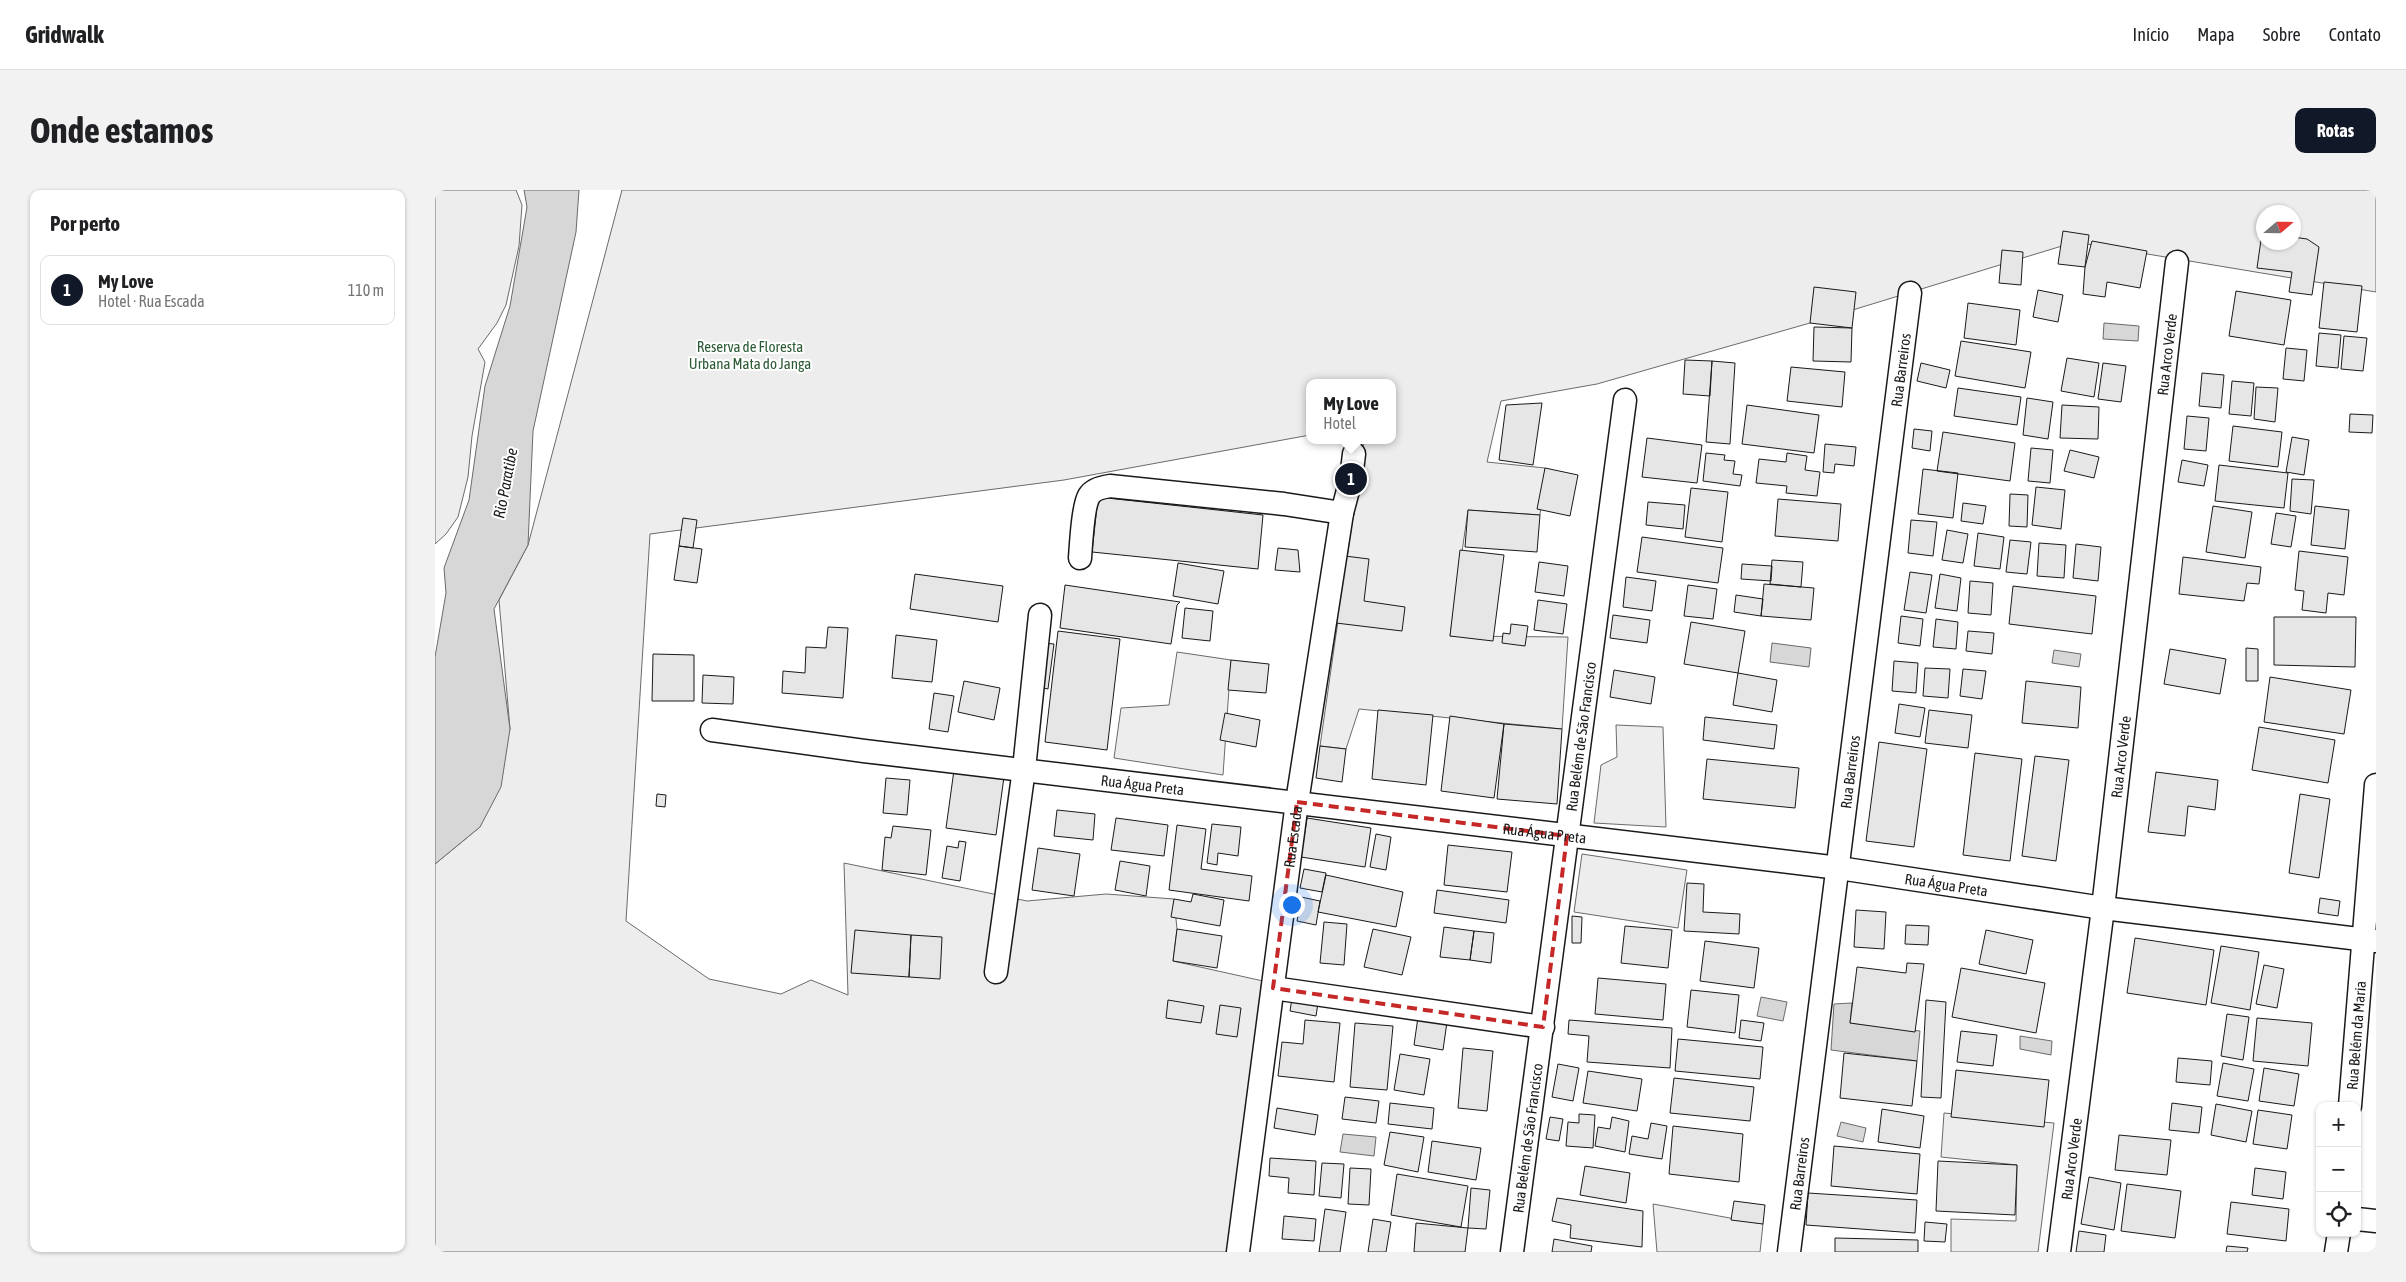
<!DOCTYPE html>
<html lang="pt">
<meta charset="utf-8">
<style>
:root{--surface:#fff;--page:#f2f2f2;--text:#202124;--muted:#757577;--line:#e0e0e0;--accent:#111827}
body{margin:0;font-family:"Asap Condensed",sans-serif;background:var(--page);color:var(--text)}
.controls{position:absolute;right:15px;bottom:15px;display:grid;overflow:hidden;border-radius:10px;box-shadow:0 1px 4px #0004}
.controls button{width:45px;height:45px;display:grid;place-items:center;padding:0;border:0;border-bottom:1px solid var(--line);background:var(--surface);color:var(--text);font:25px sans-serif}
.compass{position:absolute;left:1821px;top:15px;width:45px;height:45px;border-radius:50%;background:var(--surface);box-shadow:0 1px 4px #0004;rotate:70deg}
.you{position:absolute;left:856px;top:714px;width:18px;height:18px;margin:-12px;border:4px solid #fff;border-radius:50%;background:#1a73e8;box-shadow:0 0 0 8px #1a73e833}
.badge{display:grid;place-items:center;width:32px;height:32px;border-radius:50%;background:var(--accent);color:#fff;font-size:16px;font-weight:700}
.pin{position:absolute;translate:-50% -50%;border:2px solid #fff;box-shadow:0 1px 5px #0006}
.popup{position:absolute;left:871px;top:189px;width:90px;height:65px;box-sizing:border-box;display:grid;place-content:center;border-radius:10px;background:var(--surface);filter:drop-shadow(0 1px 4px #0005);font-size:16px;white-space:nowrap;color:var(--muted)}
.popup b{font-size:19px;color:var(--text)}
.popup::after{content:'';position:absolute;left:50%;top:100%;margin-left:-10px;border:10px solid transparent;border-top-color:var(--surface)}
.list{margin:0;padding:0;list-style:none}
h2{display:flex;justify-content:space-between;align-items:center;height:65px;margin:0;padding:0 20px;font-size:21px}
h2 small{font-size:16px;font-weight:400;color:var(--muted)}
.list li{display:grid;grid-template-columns:32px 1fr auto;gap:15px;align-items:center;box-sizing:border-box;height:70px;margin:0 10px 10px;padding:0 10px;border:1px solid var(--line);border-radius:10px}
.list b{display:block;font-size:19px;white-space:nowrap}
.list p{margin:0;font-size:16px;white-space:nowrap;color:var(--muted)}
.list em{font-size:16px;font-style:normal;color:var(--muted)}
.icon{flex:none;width:28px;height:28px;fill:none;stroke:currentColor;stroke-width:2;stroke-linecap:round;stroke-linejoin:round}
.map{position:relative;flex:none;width:1941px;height:1062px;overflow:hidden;border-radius:10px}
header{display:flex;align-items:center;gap:30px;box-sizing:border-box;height:70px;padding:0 25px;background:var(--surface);border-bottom:1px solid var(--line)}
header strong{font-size:24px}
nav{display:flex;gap:28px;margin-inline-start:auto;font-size:18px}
.intro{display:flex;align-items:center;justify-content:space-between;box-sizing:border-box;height:120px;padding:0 30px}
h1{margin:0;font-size:35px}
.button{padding:12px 22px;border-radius:10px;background:var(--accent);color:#fff;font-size:18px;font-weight:700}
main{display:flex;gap:30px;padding:0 30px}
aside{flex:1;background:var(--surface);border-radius:10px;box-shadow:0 1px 4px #0004}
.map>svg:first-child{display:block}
.built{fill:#ededed;stroke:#6a6a6a;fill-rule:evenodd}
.water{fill:#d7d7d7;stroke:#6a6a6a}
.building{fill:#e6e6e6;stroke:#1a1a1a}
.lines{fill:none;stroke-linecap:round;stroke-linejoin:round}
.minor-casing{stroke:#1a1a1a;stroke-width:25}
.minor{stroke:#fff;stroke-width:22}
.marked{fill:none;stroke:#c62828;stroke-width:4;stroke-dasharray:10 6;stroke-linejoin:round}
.labels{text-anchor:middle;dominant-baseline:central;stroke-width:4;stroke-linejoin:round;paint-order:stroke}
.park-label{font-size:15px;fill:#2b5a34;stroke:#fff}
.street-label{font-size:15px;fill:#1a1a1a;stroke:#fff}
.water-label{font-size:16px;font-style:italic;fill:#1a1a1a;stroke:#fff}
</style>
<header>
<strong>Gridwalk</strong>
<nav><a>Início</a><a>Mapa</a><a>Sobre</a><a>Contato</a></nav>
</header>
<div class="intro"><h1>Onde estamos</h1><a class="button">Rotas</a></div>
<main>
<aside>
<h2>Por perto<small></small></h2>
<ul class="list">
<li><span class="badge">1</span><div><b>My Love</b><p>Hotel · Rua Escada</p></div><em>110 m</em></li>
</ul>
</aside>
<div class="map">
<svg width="1941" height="1062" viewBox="0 0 1941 1062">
<rect width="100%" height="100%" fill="#fff"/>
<path class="built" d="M0,0H81L87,15L84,56L71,115L62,133L43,159L50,172L37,246L33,287L23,327L11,344L0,354Z
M187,0H1941V102L1640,52L1375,133L1162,194L1066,211L1052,272L1110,278L1105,325L1033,320L1015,446L1133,447L1127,539L924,519L911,559L885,556L929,250H957V193H875V245L629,290L215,344L191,731L274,789L346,804L376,790L413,805L409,673L592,711L671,704L739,709L742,739L738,771L837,793L796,1062H0V674L45,637L75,539L64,410L93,355ZM1828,22H1858V52H1828Z
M742,462L796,470L788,585L679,568L686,518L734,515Z
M1181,535L1228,537L1231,637L1159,633L1166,575L1182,567Z
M1147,664L1252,680L1243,738L1139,722Z
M1509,923L1619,933L1603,1062H1516V1029L1581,1031L1582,975L1506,967Z
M1218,1014L1328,1034L1325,1062H1222Z"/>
<path class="water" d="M89,0H144L141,42L98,241L93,355L59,419L75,539L66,597L45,637L0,674V467L11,403L9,378L34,310L50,196L75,116L92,17Z
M1669,133L1704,136L1703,151L1668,149Z
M1337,453L1376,458L1374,477L1335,472Z
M1619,460L1646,464L1644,477L1617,473Z
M1326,807L1352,812L1348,831L1322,826Z
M1417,813L1415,833L1485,841L1482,871L1396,860L1399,814Z
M1585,846L1617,851L1616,865L1585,859Z
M1406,932L1431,938L1428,952L1402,946Z
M908,944L941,947L939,966L905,962Z"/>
<path class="building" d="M1628,41L1654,45L1650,77L1623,74Z
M1827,43H1828V52H1858V47L1872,49L1884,57L1877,105L1854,102L1857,82L1822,78Z
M1657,51L1712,61L1705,98L1672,92L1670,107L1648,104L1650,77Z
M1567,60L1588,62L1586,95L1564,93Z
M1889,92L1927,96L1922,142L1884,138Z
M1379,97L1421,102L1417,138L1375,133Z
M1603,100L1628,105L1623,132L1598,127Z
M1801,101L1856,110L1849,155L1794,146Z
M1533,113L1585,120L1581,155L1529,148Z
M1379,137L1417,138L1416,172L1378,171Z
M1884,143L1906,145L1903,178L1881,176Z
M1909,146L1932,148L1928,181L1906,179Z
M1526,151L1596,162L1590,198L1520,186Z
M1851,158L1872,160L1869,191L1848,189Z
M1632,168L1664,173L1659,207L1626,201Z
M1250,170L1277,171L1275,206L1248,204Z
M1277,171L1300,173L1295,254L1271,252Z
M1486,173L1515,180L1511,198L1482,191Z
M1668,173L1691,176L1686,212L1663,209Z
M1356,177L1410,182L1407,217L1352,211Z
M1767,183L1789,185L1786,218L1764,216Z
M1797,191L1819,193L1816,226L1794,224Z
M1821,197L1843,198L1840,232L1819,229Z
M1523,198L1586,207L1582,235L1519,226Z
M1592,208L1618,212L1613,249L1588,245Z
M1107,213L1098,275L1064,270L1071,215Z
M1312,215L1384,225L1379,263L1307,254Z
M1627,215L1664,217L1663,249L1625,248Z
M1915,224L1938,225L1937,243L1914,242Z
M1752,226L1774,228L1771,261L1749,259Z
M1798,236L1847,242L1843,277L1794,271Z
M1479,239L1497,241L1495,261L1477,258Z
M1508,242L1580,253L1575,291L1502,281Z
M1857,247L1874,250L1869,285L1851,282Z
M1212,248L1267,255L1262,293L1207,287Z
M1390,254L1421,257L1419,276L1400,274L1399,283L1388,282Z
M1596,258L1618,260L1615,293L1593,291Z
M1635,260L1664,267L1659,288L1629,281Z
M1271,263L1290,265L1289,270L1300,271L1298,284L1307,285L1305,296L1268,291Z
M1352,263L1372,266L1370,280L1385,282L1382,306L1351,303L1352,296L1321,293L1324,269L1351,272Z
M1747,270L1773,275L1769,296L1743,292Z
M1784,275L1853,283L1849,318L1780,311Z
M1110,278L1143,285L1135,326L1102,319Z
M1488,279L1523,283L1518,328L1483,324Z
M1857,289L1879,290L1876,324L1855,321Z
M1601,297L1630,300L1626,339L1597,335Z
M1256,298L1293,302L1287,352L1250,347Z
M1575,304L1593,305L1592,337L1574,336Z
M663,307L828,325L823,379L657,362Z
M1343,309L1406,314L1403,351L1340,346Z
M1213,312L1250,315L1248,339L1211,335Z
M1528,313L1551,316L1548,334L1526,331Z
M1778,316L1817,322L1810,368L1771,362Z
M1880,316L1914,320L1910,359L1876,355Z
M1033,320L1105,325L1102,362L1030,357Z
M1841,323L1861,326L1856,357L1836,354Z
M248,328L262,330L258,358L244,356Z
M1476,330L1502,332L1498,366L1473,363Z
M1512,340L1533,344L1528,373L1507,370Z
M1543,343L1569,347L1565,379L1539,376Z
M1207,347L1288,358L1283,393L1202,382Z
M1575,350L1596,352L1592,384L1571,382Z
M1604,353L1631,355L1629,388L1602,386Z
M1641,354L1666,357L1663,391L1638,388Z
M244,356L267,359L262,393L239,390Z
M843,358L863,360L865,382L840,380Z
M1025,360L1069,365L1058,451L1015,446Z
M1864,361L1913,367L1909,405L1893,403L1891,423L1867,420L1869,401L1860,400Z
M910,366L934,369L929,411L970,417L967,441L901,433Z
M1748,367L1826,377L1824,394L1812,393L1809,411L1744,404Z
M1337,370L1368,372L1366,397L1335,394Z
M1104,372L1133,376L1129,406L1100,402Z
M743,373L789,381L783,414L738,406Z
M1307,374L1337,376L1336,391L1306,389Z
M1475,382L1497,385L1491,423L1469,420Z
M480,384L568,396L563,432L475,419Z
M1505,384L1526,388L1522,421L1500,418Z
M1191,387L1221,391L1217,421L1188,417Z
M1535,391L1558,393L1556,425L1533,423Z
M1329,394L1379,398L1376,430L1326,426Z
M630,395L745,412L742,415L736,454L625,438Z
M1253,395L1282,399L1278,429L1249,426Z
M1578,396L1661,406L1657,444L1574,434Z
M1301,405L1328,409L1326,426L1299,422Z
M1103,410L1132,414L1128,444L1099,440Z
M750,418L778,421L775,451L747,448Z
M1178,425L1215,430L1212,453L1175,448Z
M1466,426L1488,429L1485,456L1463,453Z
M1839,427H1921L1920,477L1839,475Z
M1501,429L1523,432L1521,459L1498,457Z
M1256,432L1310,441L1303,483L1249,474Z
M1076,434L1093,436L1090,456L1067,453L1068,443L1075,444Z
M393,437L413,438L408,508L347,503L348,481L370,483L371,457L391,458Z
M623,441L685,449L672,560L610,552Z
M1533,441L1559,443L1557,464L1531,461Z
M461,445L502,450L497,492L457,488Z
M609,453L619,454L613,499L604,497Z
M1811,458L1823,459V491H1811Z
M1735,459L1791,469L1785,504L1729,494Z
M218,464L259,465V511H217Z
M796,470L834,474L831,503L793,500Z
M1459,471L1483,473L1481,503L1457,501Z
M1490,478L1515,479L1513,508L1488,506Z
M1528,479L1551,481L1547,509L1525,506Z
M1179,480L1220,487L1216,514L1175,507Z
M1303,483L1342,490L1337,522L1298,515Z
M268,485L299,487L298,514L267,513Z
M1835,487L1916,500L1909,544L1829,532Z
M529,491L565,498L559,530L523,522Z
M1591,491L1646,497L1643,538L1587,533Z
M499,503L519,506L513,542L494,539Z
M1464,514L1490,518L1485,547L1460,543Z
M943,520L998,525L991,595L937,589Z
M1494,520L1537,525L1533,558L1490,553Z
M790,523L825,530L821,557L785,550Z
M1015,526L1069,534L1059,608L1006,601Z
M1270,527L1342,535L1339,559L1268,550Z
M1069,534L1127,539L1122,614L1062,609Z
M1824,537L1900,550L1893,593L1817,580Z
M1444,552L1492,559L1479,657L1431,651Z
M885,556L911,559L907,592L881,588Z
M1540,563L1587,569L1575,671L1528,665Z
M1600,566L1634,570L1621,671L1587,666Z
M1272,569L1364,578L1360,618L1268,609Z
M519,580L569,587L561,645L511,638Z
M1721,582L1783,590L1780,620L1753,616L1750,646L1713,642Z
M451,588L475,590L472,625L448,623Z
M222,604L231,605L230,617L221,616Z
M1865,604L1895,609L1884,688L1854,683Z
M622,620L660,624L658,650L619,646Z
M681,628L733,635L729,666L676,660Z
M872,628L936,638L930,677L866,667Z
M777,634L806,637L803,666L783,663L782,675L772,673Z
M742,635L771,639L766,679L817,686L814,711L734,700Z
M458,636L496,640L491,685L447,680L450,647L456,648Z
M941,644L956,647L951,680L935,677Z
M524,651L531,652L525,691L507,688L512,656L523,658Z
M1013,655L1077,662L1072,702L1009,695Z
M603,658L645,664L639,706L597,700Z
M685,671L715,676L711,706L680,700Z
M869,679L891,683L887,702L865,698Z
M891,685L968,702L961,737L883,722Z
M1252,693L1269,694L1268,722L1305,724L1304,744L1249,741Z
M1002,700L1074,710L1071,733L999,723Z
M758,704L789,710L785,736L736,727L739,709L756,712Z
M866,707L885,711L881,735L862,731Z
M1885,708L1905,711L1903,726L1883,723Z
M1421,720L1451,722L1449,759L1419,757Z
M1137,726L1147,727L1146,753H1137Z
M889,732L912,734L909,775L885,773Z
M1471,735L1494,736L1493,755L1470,754Z
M1190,736L1237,740L1233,778L1186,773Z
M1009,737L1039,741L1035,770L1005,767Z
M742,739L787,746L782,778L738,771Z
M938,739L976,747L967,785L929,777Z
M420,740L476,745L474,787L416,783Z
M1551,740L1598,750L1591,784L1544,774Z
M1039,741L1059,743L1056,773L1035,770Z
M476,745L507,747L505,789L474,787Z
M1700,748L1779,760L1771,815L1692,803Z
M1270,751L1324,758L1319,798L1265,791Z
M1786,756L1824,762L1815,820L1776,813Z
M1472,773L1489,774L1480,842L1415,833L1422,777L1471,783Z
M1829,775L1849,779L1842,818L1821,814Z
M1526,778L1610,793L1601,843L1517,827Z
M1163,788L1231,794L1228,830L1160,824Z
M1256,800L1304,805L1300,843L1252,837Z
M857,808L883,813L881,826L855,821Z
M733,810L769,816L766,833L731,828Z
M1491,810L1511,812L1506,908L1486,907Z
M785,815L806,818L802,847L781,844Z
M1792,824L1814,827L1808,870L1786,866Z
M983,827L1012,832L1008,860L979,855Z
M1822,828L1877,833L1873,876L1818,871Z
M870,830L905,833L899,892L843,886L847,852L868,854Z
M1134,830L1237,838L1235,878L1152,872L1154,846L1133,844Z
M1306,830L1329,833L1326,851L1304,848Z
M920,833L958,836L952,900L915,897Z
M1526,841L1562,845L1558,876L1522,872Z
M1243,849L1328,857L1325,889L1240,881Z
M1028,858L1058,861L1052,921L1023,918Z
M1409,863L1482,871L1477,916L1405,908Z
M965,864L995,869L989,905L959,900Z
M1743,868L1777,871L1775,895L1741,892Z
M1788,873L1819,879L1813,911L1782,906Z
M1123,874L1144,878L1138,911L1117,907Z
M1829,878L1864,884L1859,916L1824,911Z
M1521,880L1614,890L1609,937L1516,927Z
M1153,881L1207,889L1202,921L1148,913Z
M1239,888L1319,897L1315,931L1235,923Z
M910,907L944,911L941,933L907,929Z
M955,913L999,918L997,939L953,934Z
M1737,913L1767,917L1764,943L1734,940Z
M1781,914L1817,921L1811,952L1776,945Z
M842,918L883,925L880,945L839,938Z
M1447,919L1489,926L1485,958L1443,952Z
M1823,920L1857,925L1852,959L1818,954Z
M1144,924L1160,925L1158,958L1131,956L1133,932L1144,933Z
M1115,927L1128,929L1124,951L1111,949Z
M1177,927L1194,931L1190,962L1160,956L1163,937L1175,939Z
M1216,933L1232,936L1227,969L1194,964L1197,946L1213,949Z
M1238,936L1308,944L1304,992L1234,984Z
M955,942L989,947L983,982L949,975Z
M1684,945L1736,950L1732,985L1680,980Z
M997,951L1046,958L1041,990L993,982Z
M1399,956L1485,964L1482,1004L1396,996Z
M835,968L881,971L879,1005L853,1003L854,988L834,986Z
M1503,971L1582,975L1580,1025L1501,1021Z
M887,973L909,974L906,1008L884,1006Z
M1150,976L1195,983L1191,1013L1145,1005Z
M915,978L936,979L934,1015L913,1014Z
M1820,978L1851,982L1848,1009L1817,1005Z
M962,984L1033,996L1026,1037L956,1025Z
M1654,987L1686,993L1679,1040L1646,1034Z
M1692,994L1746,1001L1740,1048L1686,1041Z
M1036,998L1055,1000L1051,1039L1033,1038Z
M1373,1003L1482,1010L1480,1043L1371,1035Z
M1122,1008L1208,1021L1207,1057L1135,1048L1136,1035L1117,1031Z
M1299,1011L1330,1015L1328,1034L1296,1030Z
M1796,1012L1854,1019L1851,1051L1792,1044Z
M890,1019L911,1022L905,1062H884Z
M849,1026L881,1029L879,1051L847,1049Z
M938,1029L956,1032L951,1062H933Z
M1490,1032L1512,1034L1510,1052L1489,1051Z
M981,1033L1033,1038L1030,1062H979Z
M1644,1041L1671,1045L1669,1062H1641Z
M1400,1048L1483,1050V1062H1400Z
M1119,1049L1157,1056L1156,1062H1117Z
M1792,1056L1813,1058L1812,1062H1791Z"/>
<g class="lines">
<g class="minor-casing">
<g id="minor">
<path d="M645,368C646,354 648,316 654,306C658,299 668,297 675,296L849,314L907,323"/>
<path id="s1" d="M277,540L429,561L1404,678L1668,718L1941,751"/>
<path d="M561,782L589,579L605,425"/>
<path d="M838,798L1108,837"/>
<path id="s2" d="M1915,916L1941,595"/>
<path d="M1922,1029L1941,1031"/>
<path id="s3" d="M803,1062L862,612L907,323L916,289L919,264"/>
<path id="s4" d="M1077,1062L1190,210"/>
<path id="s5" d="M1354,1062L1475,103"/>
<path id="s6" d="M1624,1062L1668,718L1742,72"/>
<path d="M1901,1062L1904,1043"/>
</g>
</g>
<use href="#minor" class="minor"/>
</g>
<path class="marked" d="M862,612L1132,646L1108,837L838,798Z"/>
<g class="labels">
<g class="park-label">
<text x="315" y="156">Reserva de Floresta<tspan x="315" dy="17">Urbana Mata do Janga</tspan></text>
</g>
<g class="street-label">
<text stroke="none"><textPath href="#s6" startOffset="904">Rua Arco Verde</textPath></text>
<text stroke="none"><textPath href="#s5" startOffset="889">Rua Barreiros</textPath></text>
<text stroke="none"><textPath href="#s4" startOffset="520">Rua Belém de São Francisco</textPath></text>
<text stroke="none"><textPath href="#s6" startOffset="499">Rua Arco Verde</textPath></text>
<text stroke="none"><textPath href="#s5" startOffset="484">Rua Barreiros</textPath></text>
<text stroke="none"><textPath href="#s1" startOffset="434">Rua Água Preta</textPath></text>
<text stroke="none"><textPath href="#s1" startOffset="839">Rua Água Preta</textPath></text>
<text stroke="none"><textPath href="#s3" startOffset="419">Rua Escada</textPath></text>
<text stroke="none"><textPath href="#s1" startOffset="1244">Rua Água Preta</textPath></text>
<text stroke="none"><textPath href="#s2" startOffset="71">Rua Belém da Maria</textPath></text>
<text stroke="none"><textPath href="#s4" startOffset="115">Rua Belém de São Francisco</textPath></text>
<text stroke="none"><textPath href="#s6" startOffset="94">Rua Arco Verde</textPath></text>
<text stroke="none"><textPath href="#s5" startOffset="79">Rua Barreiros</textPath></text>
</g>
<g class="water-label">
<text transform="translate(70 293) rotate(-79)">Rio Paratibe</text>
</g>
</g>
</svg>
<div class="controls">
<button>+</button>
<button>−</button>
<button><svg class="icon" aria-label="locate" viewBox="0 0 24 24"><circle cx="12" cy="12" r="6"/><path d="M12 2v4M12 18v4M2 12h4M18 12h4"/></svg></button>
</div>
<svg class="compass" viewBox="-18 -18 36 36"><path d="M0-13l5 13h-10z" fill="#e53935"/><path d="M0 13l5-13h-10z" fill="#757577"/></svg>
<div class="you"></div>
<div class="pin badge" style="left:916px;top:289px">1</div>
<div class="popup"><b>My Love</b>Hotel</div>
</div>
</main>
